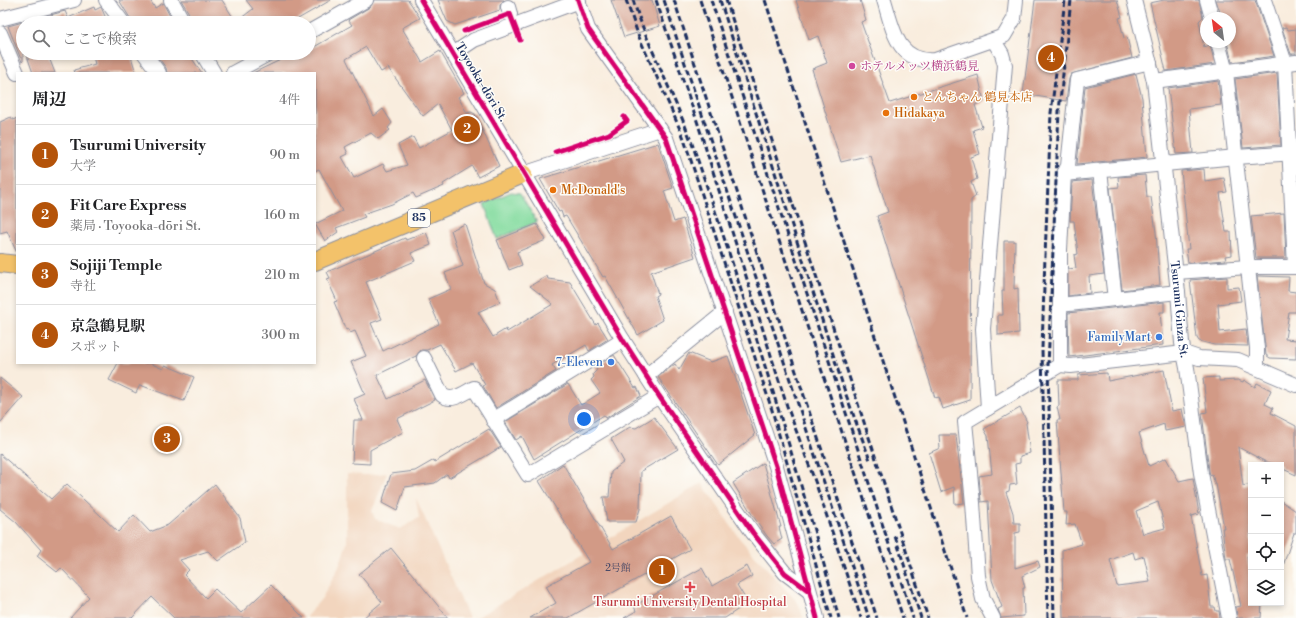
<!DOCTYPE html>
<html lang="ja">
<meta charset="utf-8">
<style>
:root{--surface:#fff;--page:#f2f2f2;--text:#202124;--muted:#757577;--line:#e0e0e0;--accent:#b45309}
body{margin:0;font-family:"Libre Bodoni","Noto Serif JP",serif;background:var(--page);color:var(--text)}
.controls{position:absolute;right:12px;bottom:12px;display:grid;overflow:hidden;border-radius:0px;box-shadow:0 2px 6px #0003}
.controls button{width:36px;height:36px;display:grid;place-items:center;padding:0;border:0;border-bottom:1px solid var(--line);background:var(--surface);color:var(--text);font:20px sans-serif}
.compass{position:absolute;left:1200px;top:12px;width:36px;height:36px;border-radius:50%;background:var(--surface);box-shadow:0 2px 6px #0003;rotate:331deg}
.you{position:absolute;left:584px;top:419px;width:14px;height:14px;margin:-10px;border:3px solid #fff;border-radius:50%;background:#1a73e8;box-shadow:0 0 0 6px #1a73e833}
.badge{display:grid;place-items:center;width:26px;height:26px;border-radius:50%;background:var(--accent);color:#fff;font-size:13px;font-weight:700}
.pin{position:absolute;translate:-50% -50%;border:2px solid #fff;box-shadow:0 1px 4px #0006}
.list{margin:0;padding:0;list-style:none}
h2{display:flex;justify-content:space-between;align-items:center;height:52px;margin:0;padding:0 16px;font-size:17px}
h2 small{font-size:13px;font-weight:400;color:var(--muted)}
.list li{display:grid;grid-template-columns:26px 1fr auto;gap:12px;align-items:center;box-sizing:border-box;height:60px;padding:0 16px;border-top:1px solid var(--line)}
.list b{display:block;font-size:15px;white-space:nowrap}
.list p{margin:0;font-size:13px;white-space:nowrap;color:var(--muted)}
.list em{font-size:13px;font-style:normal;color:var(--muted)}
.icon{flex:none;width:22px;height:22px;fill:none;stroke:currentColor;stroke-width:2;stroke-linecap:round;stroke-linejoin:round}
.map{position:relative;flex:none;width:1296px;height:618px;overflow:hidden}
.search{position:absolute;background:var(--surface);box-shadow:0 2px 6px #0003;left:16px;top:16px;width:300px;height:44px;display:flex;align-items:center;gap:10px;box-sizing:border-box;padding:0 14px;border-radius:22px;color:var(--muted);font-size:15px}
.panel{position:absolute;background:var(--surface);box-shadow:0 2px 6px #0003;left:16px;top:72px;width:300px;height:292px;border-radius:0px}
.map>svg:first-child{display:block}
.built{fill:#f2d5be}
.green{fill:#85dca0;stroke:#50867f}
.building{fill:#d29a86;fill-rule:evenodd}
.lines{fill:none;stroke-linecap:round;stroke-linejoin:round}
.minor-casing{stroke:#8a8e9e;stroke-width:16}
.major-casing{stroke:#8a8e9e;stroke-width:20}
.minor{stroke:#fff;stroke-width:14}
.major{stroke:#f3c26a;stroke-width:18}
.rail{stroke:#1b2f5e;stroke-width:3;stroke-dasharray:6 3;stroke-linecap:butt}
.cycleway-casing{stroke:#fdfcf7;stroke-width:8}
.cycleway{stroke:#d6006c;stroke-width:5}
.hotel-dot{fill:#d1479c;stroke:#fdfcf7;stroke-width:1.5}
.food-dot{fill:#e8710a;stroke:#fdfcf7;stroke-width:1.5}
.shop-dot{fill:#3f7fe0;stroke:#fdfcf7;stroke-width:1.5}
.health-dot{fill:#e0444e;stroke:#fdfcf7;stroke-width:1.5}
.labels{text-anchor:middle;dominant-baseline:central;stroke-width:3;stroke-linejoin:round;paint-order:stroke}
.number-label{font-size:10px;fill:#494a68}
.shield{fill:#fdfcf7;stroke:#5f6c8c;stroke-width:1}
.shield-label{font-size:11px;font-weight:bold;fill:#1b2f5e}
.hotel-label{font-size:12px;fill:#b23c85;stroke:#fdfcf7;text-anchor:start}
.street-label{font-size:12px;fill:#1b2f5e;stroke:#fdfcf7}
.food-label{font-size:12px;fill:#c56008;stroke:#fdfcf7;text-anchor:start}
.shop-label{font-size:12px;fill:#366cbe;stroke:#fdfcf7;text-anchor:end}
.health-label{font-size:12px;fill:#be3a42;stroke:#fdfcf7}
</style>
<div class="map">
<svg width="1296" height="618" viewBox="0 0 1296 618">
<rect width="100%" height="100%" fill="#fdfcf7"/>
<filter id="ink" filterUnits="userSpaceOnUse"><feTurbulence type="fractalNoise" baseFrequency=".025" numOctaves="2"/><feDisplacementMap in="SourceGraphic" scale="8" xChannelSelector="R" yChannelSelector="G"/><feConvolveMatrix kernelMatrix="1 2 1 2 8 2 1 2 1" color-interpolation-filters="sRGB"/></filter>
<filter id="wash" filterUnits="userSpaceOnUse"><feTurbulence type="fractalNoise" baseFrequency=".012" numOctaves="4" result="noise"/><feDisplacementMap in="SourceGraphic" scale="16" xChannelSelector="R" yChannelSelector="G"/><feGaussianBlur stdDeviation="0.9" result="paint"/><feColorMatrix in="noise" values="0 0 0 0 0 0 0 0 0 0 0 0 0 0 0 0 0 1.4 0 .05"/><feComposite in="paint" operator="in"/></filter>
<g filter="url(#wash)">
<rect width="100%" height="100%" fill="#f9edde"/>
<path class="built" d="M387,473L372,511L375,519L400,529L419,518L416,498L469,618H305L322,598L339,567L347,543V474L366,475Z
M702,483L740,539L799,604L803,618H476Z"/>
<path class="green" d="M511,192L520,193L537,222L497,239L484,204Z"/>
<g id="blocks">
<path class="building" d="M119,0H150L155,8L163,3L170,16L166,18L169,23H133Z
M181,0H222L236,22L253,9L246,0H331L291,23H195Z
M374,0H408L411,4L420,18L402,28L422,62L440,51L464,93L458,97L467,113L471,112L475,114L499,166L478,177L472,166L443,184L444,186L416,198L413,193L392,204L363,214L365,217L336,228L338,232L325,241L315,224L342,211L319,169L315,171V73H253L295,53H309V50L352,25L348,20L370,7ZM366,47L381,72L388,68L423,116L438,104L452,130L419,148L413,137L398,145L407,165L387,171L383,164L354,178L342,157L348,154L345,147L371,133L378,139L390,130L388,128L392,123L383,109L374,116L346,59Z
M438,0H504L500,5V10L455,25L447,21Z
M611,0H652L660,26L624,37Z
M796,0H860L866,20L861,22L890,103L978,75L984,101L975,105L982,127L973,130L980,154L971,157L977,179L971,182L976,196L971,200L970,400L943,409L939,397L935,398L877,216L888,212L870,155L841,162L812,69L827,63L818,36L809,40Z
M1035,0H1117L1122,17L1119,18L1124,38L1127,37L1132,58L1071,74L1069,79L1066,101L1023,94Z
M1164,0H1199L1203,17L1199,21L1204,47L1210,45L1215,64L1166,71L1150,3Z
M1216,0H1255L1274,56L1232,62L1227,42H1230V18H1222Z
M94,7L95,10L101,7L108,23H34L47,16L65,11L68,18Z
M23,22V61L22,62L8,26Z
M1286,27L1288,30L1296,29V54H1291L1282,28Z
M26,53H43L44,57L48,55L55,73H33Z
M92,53H130L136,73H75L74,70L95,64Z
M155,53H188L202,73H167L166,68Z
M1277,73L1281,145L1243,148L1235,79Z
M1136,74L1142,98L1147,157L1077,164L1085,87Z
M1218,81L1221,105L1189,109L1193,153L1176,154L1168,88Z
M11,117L13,120L17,118V253L7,231L0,233V122Z
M658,143L673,188L664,191L674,222L683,219L695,257L651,272L658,294L655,296L663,320L638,335L605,276L603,277L566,216L563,217L561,211L559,212L540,179Z
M1204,169L1205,181L1224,178L1227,192L1220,193L1226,232H1231L1232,255L1225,256L1226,260L1188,263L1186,249H1189L1181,171Z
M1145,175L1147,197H1151L1156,232L1160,285L1122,290L1110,188L1119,187L1118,177Z
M1092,180L1104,274L1089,276L1090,293L1068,296V269L1076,268L1074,255L1078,254L1074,221H1070L1072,182Z
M1284,213L1286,258H1256L1251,216Z
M465,224L484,283L495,289L500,302L478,312L493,337L506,329L507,332L553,304L530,286L547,276L548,279L570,282L596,325L598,323L608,339L589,351L586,345L552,365L556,371L496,408L483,386L485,385L472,363L456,371L440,344L427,350H421L416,356L377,375L388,399L425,380L435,400L397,419L403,432L370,450V464L352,463L354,420H363L354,399L365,394L351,362L366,356L355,331L350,333L348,329L346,330L334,302L337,301L327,279L330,278L327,272L405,238L406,240L426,232L431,245L411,253L415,261L366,282L382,319L371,323L383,351L439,324L428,299L451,289L445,273L463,266L451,230Z
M537,224L546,240L517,252L522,265L509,270L497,240Z
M1004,241H1015L1014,289L1018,288L1019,333L998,335V315H1003L1002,291H1004Z
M1257,276L1289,277L1288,291L1296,292V312H1289L1285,339L1296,340V359L1270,358L1266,355Z
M1227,277V288L1239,287L1241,301L1218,304L1220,332L1246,329L1248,346L1214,345L1199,341L1197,338L1190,280Z
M1164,302V312H1160L1163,345L1069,357L1068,313Z
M689,353L711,362L728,356L755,435L718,465L658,377L675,364L679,370Z
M614,355L635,388L637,387L641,396L606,418L604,415L534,459L522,436L516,440L505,422L568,384L581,405L600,393L591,380L594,377L593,374L597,370L595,367Z
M118,363H150L163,369L165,365L194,377L184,401L140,385L136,393L109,380Z
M1164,370L1172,411L1182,409L1186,427L1165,431L1164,424L1139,433L1149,466L1166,458L1179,481L1193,478L1199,514L1191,516L1202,576L1207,575L1211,607H1215L1216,611H1219L1220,618H1063L1062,550L1082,544L1075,524L1066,525L1067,512H1064L1057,420H1060L1057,407L1059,406L1058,380H1078V375L1107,373L1108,381ZM1158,502L1165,528L1143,534L1136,511ZM1133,552L1135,559L1144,556L1150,582L1117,586L1110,560Z
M1219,377V381L1238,380L1243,382L1244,380L1255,387L1257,383L1271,390L1265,404L1273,408L1271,413L1296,426V475L1281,468V465L1266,462L1238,447L1243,486L1251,484V555L1247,556L1251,578V603H1262L1261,618H1237L1236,607L1241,606L1230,559H1226L1222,528H1224L1216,484L1215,485L1212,474L1210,475L1209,471L1202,413L1207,412L1203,378Z
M0,378L23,397L0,423Z
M1020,408L1027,422L1026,423L1030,453L1020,456V463L1015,464L1017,484L1010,485L1009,491L1006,492L1013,513L1014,523H1020V532L1015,533V568L1038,561L1040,567L1022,576L1025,588H1023L1024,616L1001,618L998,609L1002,607L992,580L988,501L981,502L979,476L992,474L988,436L984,429Z
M654,417L678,449L641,471L640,509L636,522H607L603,497H609L611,472L624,462L611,439L630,427L636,428Z
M489,429L501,447L449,478L447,474L435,483L405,487L397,511L382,503L391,474L415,471L434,460L435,462Z
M939,435H956L964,503L955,504L954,487L941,492L929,453L940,448Z
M0,454L51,499L67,484L118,532L134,515L150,532L168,525L215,484L240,518L245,542L218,561L208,551L180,560L189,570L184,575L206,598L215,589L241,613L271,585L304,618H174L152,597L132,618H70L89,597L61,568L57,572L37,556L41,550L16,522L0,509Z
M763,463L781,527H779L782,539L774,544L767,536L753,516L733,483Z
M563,464L613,549L671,516L690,549L568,618H530L556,603L546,586L589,562L539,481Z
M1281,501L1296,511V533H1294L1283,566H1281Z
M391,548L448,618H363L382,602L359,574Z
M747,566L752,576L737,585L748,603L725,618H624L636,611L634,606L702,568L712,586Z"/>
</g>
</g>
<g filter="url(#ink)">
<use href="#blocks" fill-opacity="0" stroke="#8a8e9e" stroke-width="1"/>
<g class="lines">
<g class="minor-casing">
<g id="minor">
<path d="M106,0L123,23"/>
<path d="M171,0L184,23"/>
<path d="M421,0L623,340L659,396L753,533L785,573L809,591"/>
<path d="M578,0L588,29L666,138L776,466L817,618"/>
<path d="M884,0C893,29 897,63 935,60L1004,36L1014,19L1016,0"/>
<path id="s1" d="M1134,0L1154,81L1178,292L1182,343L1187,368L1201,473L1229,618"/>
<path d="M1207,0L1212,18"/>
<path d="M1264,0L1285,63L1295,267"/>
<path d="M508,7L510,14"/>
<path d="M0,19L74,0"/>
<path d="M309,32L366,0"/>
<path d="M0,33L17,73"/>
<path d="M1218,42L1226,72L1257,348V367"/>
<path d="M144,53L159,73"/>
<path d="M202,53L214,73"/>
<path d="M453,54L474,40L579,1"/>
<path d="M233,73L270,53"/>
<path d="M1154,81L1296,62"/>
<path d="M1100,171L1115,299"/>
<path d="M523,174L660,129"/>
<path d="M1064,174L1236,157L1296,153"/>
<path d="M1176,272L1248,267H1296"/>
<path d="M1060,305L1178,292"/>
<path d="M424,358L442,395C452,403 464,393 474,388L528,475L659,396"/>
<path d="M1060,365V250L1064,174L1068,166L1077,80L1150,62"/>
<path d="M646,376L725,312"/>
<path d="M988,408L983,329L1005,65L1002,54L994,41"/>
<path d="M493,420L623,340"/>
<path d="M993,618L983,599L978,576L973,503L965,422L1060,365L1071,366L1184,353L1199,358L1238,360L1296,385"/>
</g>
</g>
<g class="major-casing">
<path id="major" d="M315,261L523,174
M0,263L17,265"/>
</g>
<use href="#minor" class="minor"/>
<use href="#major" class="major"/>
<path class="rail" d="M626,0L639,37L683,136L772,410L831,618
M633,0C650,52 677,100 695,152C748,305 795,461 839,618
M656,0L698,124L787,406L816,484L861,618
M664,0L869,618
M674,0L877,618
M700,0L903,618
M711,0L913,618
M720,0L845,392L870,460
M726,0L928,618
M765,0L967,618
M895,536L921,618
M1048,618L1042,349L1045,256L1051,113L1065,0
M1054,618L1048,366L1059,111L1071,0"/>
<g class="cycleway-casing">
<path id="cycleway" d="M421,0L623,340L659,396L753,533L785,573L809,591
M578,0L588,29L666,138L776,466L817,618
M464,31L510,14L520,40
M555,152L609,134L627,121L624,117"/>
</g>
<use href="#cycleway" class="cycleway"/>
</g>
</g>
<circle class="hotel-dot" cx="852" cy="66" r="4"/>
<g class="food-dot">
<circle cx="914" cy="97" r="4"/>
<circle cx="886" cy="113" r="4"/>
<circle cx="553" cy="190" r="4"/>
</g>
<g class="shop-dot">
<circle cx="1159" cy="337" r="4"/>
<circle cx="611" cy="362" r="4"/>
</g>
<path class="health-dot" d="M688 581h4v4h4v4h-4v4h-4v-4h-4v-4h4z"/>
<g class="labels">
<g class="number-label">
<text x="618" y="568">2号館</text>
</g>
<rect class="shield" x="408" y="209" width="22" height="18" rx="3"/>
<g class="shield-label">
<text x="419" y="218">85</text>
</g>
<g class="hotel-label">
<text x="860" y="66">ホテルメッツ横浜鶴見</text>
</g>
<g class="street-label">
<text transform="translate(481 82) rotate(59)">Toyooka-dōri St.</text>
<text stroke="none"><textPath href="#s1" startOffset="313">Tsurumi Ginza St.</textPath></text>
</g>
<g class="food-label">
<text x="922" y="97">とんちゃん 鶴見本店</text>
<text x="894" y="113">Hidakaya</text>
<text x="561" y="190">McDonald's</text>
</g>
<g class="shop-label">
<text x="1151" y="337">FamilyMart</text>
<text x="603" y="362">7-Eleven</text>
</g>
<g class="health-label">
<text x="690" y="602">Tsurumi University Dental Hospital</text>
</g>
</g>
</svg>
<div class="controls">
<button>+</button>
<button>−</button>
<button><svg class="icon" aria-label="locate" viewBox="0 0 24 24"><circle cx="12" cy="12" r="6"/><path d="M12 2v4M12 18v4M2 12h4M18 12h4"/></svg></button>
<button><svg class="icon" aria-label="layers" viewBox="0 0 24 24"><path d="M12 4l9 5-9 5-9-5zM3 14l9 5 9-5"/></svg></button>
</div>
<svg class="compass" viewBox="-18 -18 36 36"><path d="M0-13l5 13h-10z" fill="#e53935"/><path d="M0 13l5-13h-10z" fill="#757577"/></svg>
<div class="you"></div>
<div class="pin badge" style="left:662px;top:571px">1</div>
<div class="pin badge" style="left:467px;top:129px">2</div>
<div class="pin badge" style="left:167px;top:439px">3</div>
<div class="pin badge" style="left:1051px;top:58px">4</div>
<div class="search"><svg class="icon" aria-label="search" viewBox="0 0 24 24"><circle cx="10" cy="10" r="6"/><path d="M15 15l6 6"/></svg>ここで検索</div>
<section class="panel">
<h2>周辺<small>4件</small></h2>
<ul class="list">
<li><span class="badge">1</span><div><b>Tsurumi University</b><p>大学</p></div><em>90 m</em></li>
<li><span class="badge">2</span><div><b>Fit Care Express</b><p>薬局 · Toyooka-dōri St.</p></div><em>160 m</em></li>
<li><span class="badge">3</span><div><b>Sojiji Temple</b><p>寺社</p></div><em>210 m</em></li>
<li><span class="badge">4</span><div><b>京急鶴見駅</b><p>スポット</p></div><em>300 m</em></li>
</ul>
</section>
</div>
